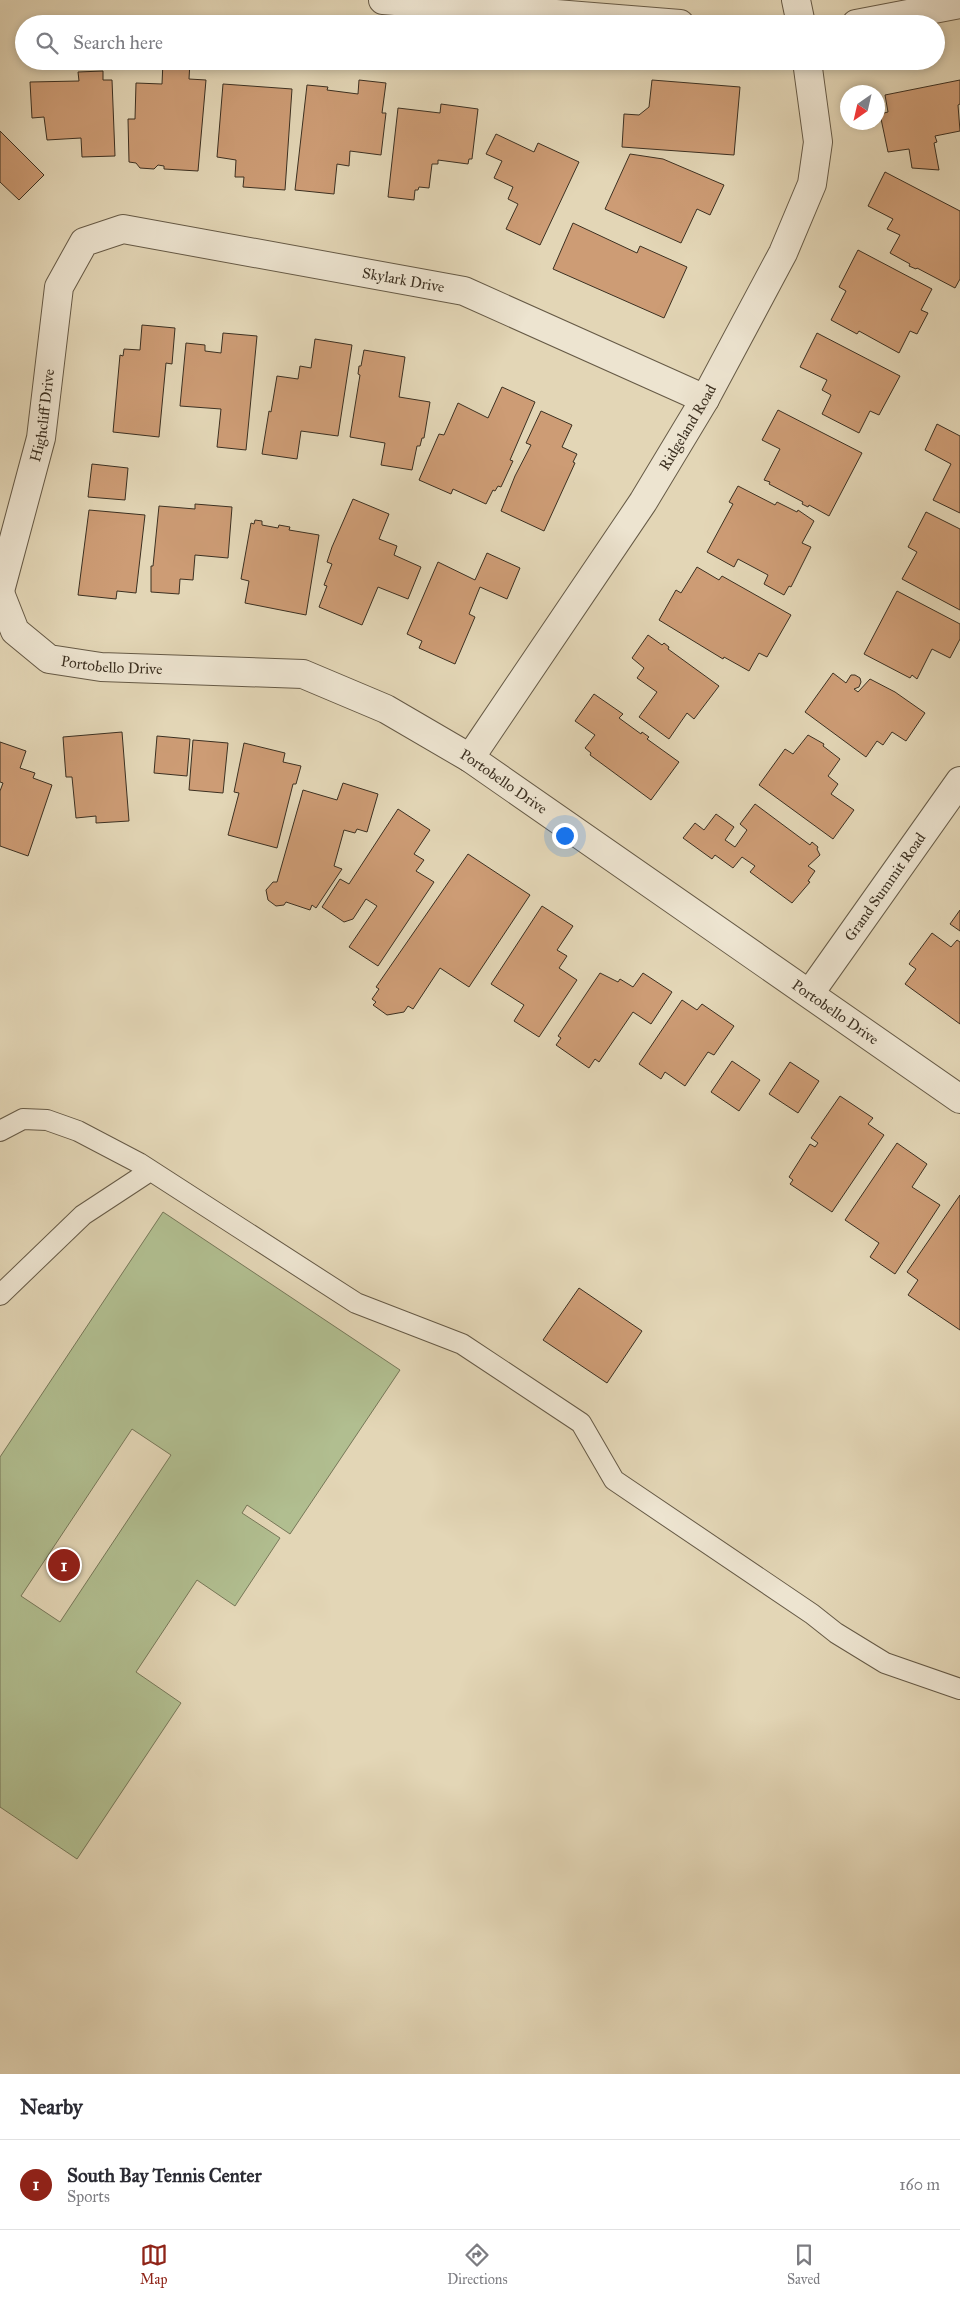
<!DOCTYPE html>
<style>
:root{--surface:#fff;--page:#f2f2f3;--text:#2b2b33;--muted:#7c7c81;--line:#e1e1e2;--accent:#8f2418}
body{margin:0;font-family:"IM FELL Great Primer",serif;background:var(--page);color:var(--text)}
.compass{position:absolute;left:840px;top:85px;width:45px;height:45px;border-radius:50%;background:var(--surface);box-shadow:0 2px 8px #0003;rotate:214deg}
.you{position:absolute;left:564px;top:835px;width:18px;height:18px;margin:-12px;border:4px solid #fff;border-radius:50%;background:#1a73e8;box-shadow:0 0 0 8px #1a73e833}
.badge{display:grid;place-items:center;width:32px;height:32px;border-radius:50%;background:var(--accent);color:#fff;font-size:16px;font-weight:700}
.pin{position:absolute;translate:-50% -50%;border:2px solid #fff;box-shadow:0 1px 5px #0006}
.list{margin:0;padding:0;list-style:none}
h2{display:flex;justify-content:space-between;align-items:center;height:65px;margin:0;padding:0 20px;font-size:21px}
h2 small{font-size:16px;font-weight:400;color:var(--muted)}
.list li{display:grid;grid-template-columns:32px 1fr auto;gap:15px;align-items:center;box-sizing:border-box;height:90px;padding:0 20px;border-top:1px solid var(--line)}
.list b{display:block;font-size:19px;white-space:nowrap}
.list p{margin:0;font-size:16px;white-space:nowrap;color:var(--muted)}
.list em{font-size:16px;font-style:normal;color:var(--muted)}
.icon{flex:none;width:28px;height:28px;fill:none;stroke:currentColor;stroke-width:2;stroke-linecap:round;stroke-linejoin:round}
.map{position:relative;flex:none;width:960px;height:2074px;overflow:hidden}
.search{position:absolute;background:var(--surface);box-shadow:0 2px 8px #0003;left:15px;right:15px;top:15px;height:55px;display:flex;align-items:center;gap:12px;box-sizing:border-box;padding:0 18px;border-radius:28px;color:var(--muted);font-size:19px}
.sheet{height:155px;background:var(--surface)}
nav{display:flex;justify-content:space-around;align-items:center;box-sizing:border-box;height:70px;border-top:1px solid var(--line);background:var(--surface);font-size:14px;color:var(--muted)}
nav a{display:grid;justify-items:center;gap:2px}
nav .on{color:var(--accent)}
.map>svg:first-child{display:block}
.green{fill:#b1be90;stroke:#767758;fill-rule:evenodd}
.building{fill:#cd9c75;stroke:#3c3021}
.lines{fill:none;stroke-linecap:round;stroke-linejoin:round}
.service-casing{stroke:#665a46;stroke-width:22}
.minor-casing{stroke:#665a46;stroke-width:30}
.service{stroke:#ede4d0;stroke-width:20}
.minor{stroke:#ede4d0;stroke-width:28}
.labels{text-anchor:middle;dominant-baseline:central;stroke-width:4;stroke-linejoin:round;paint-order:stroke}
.street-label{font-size:15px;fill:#3c3021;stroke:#ede4d0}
</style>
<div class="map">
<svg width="960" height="2074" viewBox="0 0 960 2074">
<rect width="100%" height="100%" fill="#e3d6b6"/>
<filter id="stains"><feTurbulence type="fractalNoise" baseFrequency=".004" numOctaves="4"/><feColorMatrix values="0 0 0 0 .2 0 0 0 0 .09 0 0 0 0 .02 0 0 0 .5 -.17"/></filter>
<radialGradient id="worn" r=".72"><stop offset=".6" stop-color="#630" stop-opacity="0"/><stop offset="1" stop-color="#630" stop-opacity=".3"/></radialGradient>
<path class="green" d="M163,1212L400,1370L290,1534L247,1505L242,1513L280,1538L235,1606L197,1580L136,1672L181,1703L77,1859L0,1807V1457ZM132,1429L171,1455L60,1622L21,1596Z"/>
<path class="building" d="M163,61H190L189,79L206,80L198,171L164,169V166L158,165L154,169L140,168L136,163L129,162L128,119H135L136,83L162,84Z
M103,71V80H112L115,156L82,157L81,138L47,140L44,117L32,118L30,82L79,81L78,72Z
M359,80L386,83L382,113H386L381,155L350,151L349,166L337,164L334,194L295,190L307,85L328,87L327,90L358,94Z
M652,80L740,87L734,155L622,147L624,114L639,115L649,107Z
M960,80V104L958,105L960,131L935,136L937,142L934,143L939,170L912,168L909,149L888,152L880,114L888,112L885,95Z
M223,84L292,89L285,190L243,187L244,177H235L236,160L217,157Z
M441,104L478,109L472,159H469L468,164L438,160V164H432L429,188L419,187L418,190H415L414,200L388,197L398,108L440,113Z
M0,131L44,175L19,200L0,182Z
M496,134L534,152L538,143L579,162L540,245L506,229L518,204L508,199L513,187L494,178L502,161L486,154Z
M630,154L663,159L724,185L710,215L697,209L681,243L605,209Z
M885,172L960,211V279L955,288L917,268L916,269L909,266L910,264L890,253L900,235L887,229L893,219L868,206Z
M573,223L637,253L640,246L687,267L664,318L553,269Z
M858,250L932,289L921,310L928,313L917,334L910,331L899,353L859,331L857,334L831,320L846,291L839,287Z
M142,325L175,328L172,364L166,363L159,437L113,432L120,355L123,356L124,349L140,350Z
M223,333L257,336L246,450L217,447L221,409L180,406L186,343L205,345V351L221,353Z
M817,333L900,376L879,415L870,411L859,433L822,414L831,395L822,390L827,380L800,367Z
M315,339L352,345L338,436L301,431L297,459L262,454L269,411L271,412L277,376L298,379L300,366L311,368Z
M364,350L405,357L399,397L430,402L424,438H422L420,446H417L412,470L381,465L385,443L350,437L360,375L358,374L359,366H361Z
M502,387L535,402L510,460L513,461L501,487L498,486L495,491L493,490L486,504L453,489L451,494L419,480L439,434L444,435L458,403L488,418Z
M778,410L862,453L829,516L809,505L808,507L802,504L803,502L769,484L770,482L764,480L780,449L762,440Z
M541,411L572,425L562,447L577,454L573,462L575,463L544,531L501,511L515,476L531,445L526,443Z
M937,424L960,436V513L933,500L951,464L925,450Z
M92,464L128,468L125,500L88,497Z
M738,486L775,505L777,502L797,512L798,510L814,521L802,543L811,547L791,587L789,586L784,595L764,584L768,575L738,559L734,567L707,552L733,504L729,502Z
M353,499L389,514L379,539L397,546L394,555L421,567L408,599L378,587L362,625L319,607L327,586L324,585L332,564L327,562L332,547Z
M195,504L232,507L228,558L195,555L193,580L180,579L179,594L151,592V566H153L159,506L195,509Z
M89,510L145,515L136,593L117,591L116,599L78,595Z
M926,512L960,529V610L902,579L917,552L908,547Z
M255,520L262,521V525L278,528L279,525L290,527L289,530L319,535L306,615L245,603L249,581L241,579L251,523L254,524Z
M487,553L520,568L507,599L480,587L469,614L475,617L455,664L419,648L422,641L407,634L438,562L475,580Z
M697,567L719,580L722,576L791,615L767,657L759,653L749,671L724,657L723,659L659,620L676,590L681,593Z
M897,591L960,624V639L950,658L932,649L917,679L912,675L910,678L864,654Z
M648,635L662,645L664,643L669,647L668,649L719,686L694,719L687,713L669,739L639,717L657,692L637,678L644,668L632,658Z
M833,673L846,683L851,675H855L860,678L861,682L859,687L854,689L858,692L870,679L895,692L925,713L906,741L892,732L883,745L877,741L866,757L805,712Z
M594,694L623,714L619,718L641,734L642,732L649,737L647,739L679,762L651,800L590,755L591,753L585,748L595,735L575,721Z
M122,732L129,821L96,823V816L76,818L72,777H66L63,737Z
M808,735L824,744L823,746L840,759L828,776L838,784L831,794L854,810L833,839L759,785L785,749L793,754Z
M157,736L190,739L187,776L154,773Z
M193,740L228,743L223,793L189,790Z
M0,742L26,751L20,768L35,773L33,778L52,785L28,856L0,846V791L3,783L0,782Z
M244,743L285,753L283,762L301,766L296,784H293L277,848L228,835L239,793L234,792Z
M343,783L378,794L367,832L357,829L355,833L344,830L334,866L342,869L316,908L312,905L310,910L286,902L284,905L276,906L268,900L266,890L273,882H277L303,790L337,800Z
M755,804L810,845L812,842L818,847L817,849L820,855L808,866L815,871L808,881L810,882L792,903L750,872L755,866L742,857L733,868L715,855L712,859L683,838L695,823L704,830L716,814L734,827L725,840L735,847L747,830L740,824Z
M398,809L430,830L414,854L424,860L416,871L434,882L378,966L349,947L377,906L366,899L353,919L344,922L322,907L340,879L349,884Z
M468,854L530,895L469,987L440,968L413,1009L408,1006L404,1012L387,1015L373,1005L376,1002L372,999L379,989L376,987Z
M542,906L573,926L557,950L567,956L559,968L577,980L539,1037L514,1021L524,1005L491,984Z
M960,910V931L950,924Z
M932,933L951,947L957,940L960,942V1024L905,984L916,969L909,964Z
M600,973L618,982L620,979L633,987L643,973L672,992L651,1024L633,1012L599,1062L595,1059L589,1068L556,1045L561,1038L558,1036Z
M682,1000L697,1010L702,1004L734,1026L714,1055L708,1052L685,1086L665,1072L661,1079L639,1064Z
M732,1061L760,1080L739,1111L711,1092Z
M790,1062L819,1081L798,1113L769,1094Z
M840,1096L873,1118L868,1124L884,1135L832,1212L790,1184L793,1180L789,1177L810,1144L815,1147L818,1143L811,1138Z
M897,1143L927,1164L912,1187L940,1205L895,1274L870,1257L879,1243L845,1220Z
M960,1195V1330L908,1295L918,1280L907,1272Z
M579,1288L642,1331L607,1383L543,1340Z"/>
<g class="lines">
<g class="service-casing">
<path id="service" d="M0,1131L23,1119L47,1120L78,1131L139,1163L356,1303L462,1344L581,1423L614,1480L812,1614L836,1633L885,1663L960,1689
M0,1295L83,1215L150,1171"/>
</g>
<g class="minor-casing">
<g id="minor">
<path d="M383,0L680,24"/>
<path d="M796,0L801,24"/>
<path d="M856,24L960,4"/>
<path id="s1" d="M0,591L41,438L59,287L84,242L123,229L464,291L705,399"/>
<path id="s2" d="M0,593L15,631L49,659L101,667L303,674L386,709L470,758L960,1099"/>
<path id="s3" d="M470,758L643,502L705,399L783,253L812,184L818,142L807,61"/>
<path id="s4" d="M810,993L960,781"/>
</g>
</g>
<use href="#service" class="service"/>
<use href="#minor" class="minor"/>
</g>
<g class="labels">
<g class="street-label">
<text stroke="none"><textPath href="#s1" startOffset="688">Skylark Drive</textPath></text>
<text stroke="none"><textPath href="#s1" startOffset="181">Highcliff Drive</textPath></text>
<text stroke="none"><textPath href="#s3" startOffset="396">Ridgeland Road</textPath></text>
<text stroke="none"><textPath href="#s2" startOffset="148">Portobello Drive</textPath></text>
<text stroke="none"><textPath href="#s2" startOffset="568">Portobello Drive</textPath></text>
<text stroke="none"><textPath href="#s4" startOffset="130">Grand Summit Road</textPath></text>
<text stroke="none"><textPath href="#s2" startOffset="972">Portobello Drive</textPath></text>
</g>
</g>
<rect width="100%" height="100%" filter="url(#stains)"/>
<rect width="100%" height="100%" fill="url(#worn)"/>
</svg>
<svg class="compass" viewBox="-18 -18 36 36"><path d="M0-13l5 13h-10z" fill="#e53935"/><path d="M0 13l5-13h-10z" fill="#7c7c81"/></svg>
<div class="you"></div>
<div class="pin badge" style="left:64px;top:1565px">1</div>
<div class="search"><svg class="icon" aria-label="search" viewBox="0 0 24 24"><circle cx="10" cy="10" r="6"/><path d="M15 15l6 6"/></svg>Search here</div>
</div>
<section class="sheet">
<h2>Nearby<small></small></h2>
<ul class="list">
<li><span class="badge">1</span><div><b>South Bay Tennis Center</b><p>Sports</p></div><em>160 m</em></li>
</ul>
</section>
<nav>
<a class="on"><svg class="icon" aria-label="map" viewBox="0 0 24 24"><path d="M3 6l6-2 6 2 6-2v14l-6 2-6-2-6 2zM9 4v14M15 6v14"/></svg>Map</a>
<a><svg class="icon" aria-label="directions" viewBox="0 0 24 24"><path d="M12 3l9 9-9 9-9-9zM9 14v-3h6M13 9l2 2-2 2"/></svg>Directions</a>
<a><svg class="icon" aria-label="saved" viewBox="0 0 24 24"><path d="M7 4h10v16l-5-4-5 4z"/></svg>Saved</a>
</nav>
